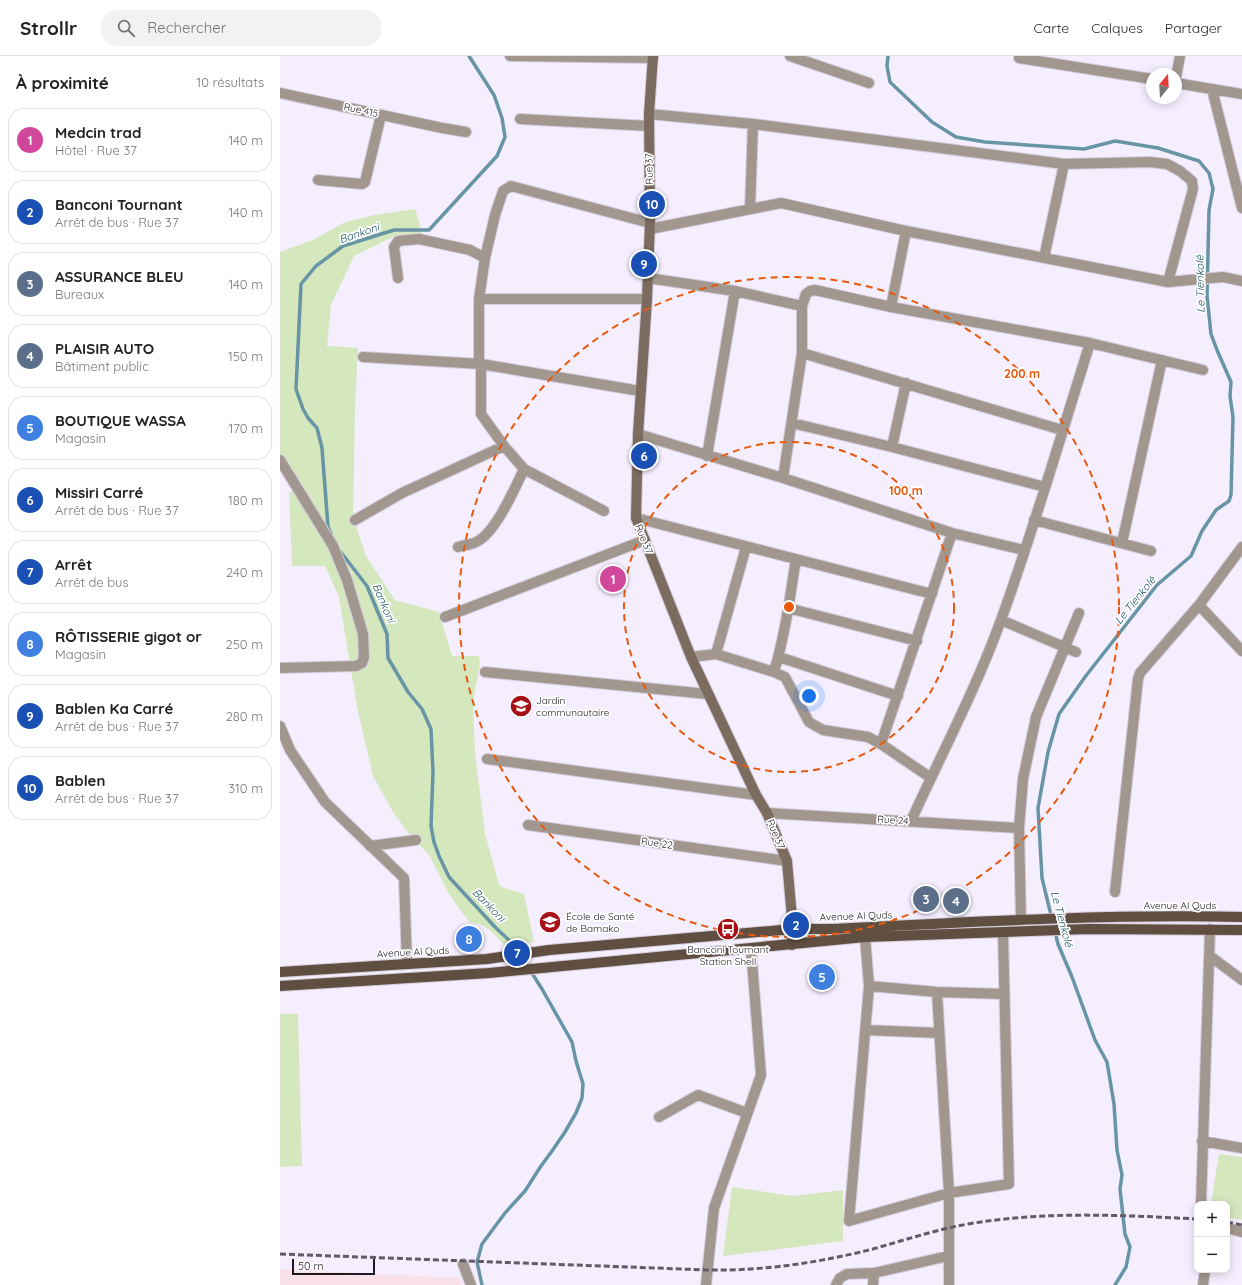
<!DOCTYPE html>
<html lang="fr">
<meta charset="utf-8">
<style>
:root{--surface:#fff;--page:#f2f2f2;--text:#222;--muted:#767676;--line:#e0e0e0;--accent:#ea580c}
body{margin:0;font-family:Quicksand,sans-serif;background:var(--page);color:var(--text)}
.controls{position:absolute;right:12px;bottom:12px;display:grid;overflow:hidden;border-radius:8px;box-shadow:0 2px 10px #0003}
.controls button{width:36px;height:36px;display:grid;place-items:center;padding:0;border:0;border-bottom:1px solid var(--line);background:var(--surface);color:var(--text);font:20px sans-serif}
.compass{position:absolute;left:866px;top:12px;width:36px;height:36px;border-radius:50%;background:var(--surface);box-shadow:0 2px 10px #0003;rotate:18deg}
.scale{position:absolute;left:12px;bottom:10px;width:83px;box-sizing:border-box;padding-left:4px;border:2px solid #1e1a23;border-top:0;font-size:11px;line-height:14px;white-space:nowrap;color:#1e1a23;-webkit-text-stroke:3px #fff;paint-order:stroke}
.you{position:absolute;left:529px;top:640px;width:14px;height:14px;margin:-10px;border:3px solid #fff;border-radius:50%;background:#1a73e8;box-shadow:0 0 0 6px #1a73e833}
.badge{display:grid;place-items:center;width:26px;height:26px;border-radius:50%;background:var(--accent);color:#fff;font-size:13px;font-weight:700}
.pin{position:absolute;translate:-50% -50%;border:2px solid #fff;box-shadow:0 1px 4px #0006}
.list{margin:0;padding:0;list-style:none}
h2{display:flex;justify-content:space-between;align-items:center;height:52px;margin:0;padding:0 16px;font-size:17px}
h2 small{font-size:13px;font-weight:400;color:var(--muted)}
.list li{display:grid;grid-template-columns:26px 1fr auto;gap:12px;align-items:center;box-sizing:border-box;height:64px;margin:0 8px 8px;padding:0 8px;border:1px solid var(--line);border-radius:16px}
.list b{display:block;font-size:15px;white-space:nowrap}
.list p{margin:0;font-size:13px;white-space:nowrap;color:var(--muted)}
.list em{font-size:13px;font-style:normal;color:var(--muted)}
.icon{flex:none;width:22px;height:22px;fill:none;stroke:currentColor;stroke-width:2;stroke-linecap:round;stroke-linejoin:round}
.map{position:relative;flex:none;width:962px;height:1229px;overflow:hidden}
header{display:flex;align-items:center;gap:24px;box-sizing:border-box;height:56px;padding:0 20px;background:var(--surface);border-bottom:1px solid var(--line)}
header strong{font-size:19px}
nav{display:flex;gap:22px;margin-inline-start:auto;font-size:14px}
.search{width:280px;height:36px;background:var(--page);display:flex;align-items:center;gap:10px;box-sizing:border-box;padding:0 14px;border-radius:16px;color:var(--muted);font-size:15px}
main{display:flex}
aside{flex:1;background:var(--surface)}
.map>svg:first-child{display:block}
.industrial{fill:#fae0e8}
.green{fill:#d4e7bd}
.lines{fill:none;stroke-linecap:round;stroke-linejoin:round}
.stream{stroke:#6895a5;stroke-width:3.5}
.street-casing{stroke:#d3ccdc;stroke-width:12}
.secondary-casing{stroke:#d3ccdc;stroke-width:12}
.primary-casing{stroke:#d3ccdc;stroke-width:12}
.street{stroke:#a2978f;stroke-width:10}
.secondary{stroke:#7c6c60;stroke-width:10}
.primary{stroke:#604e40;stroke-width:10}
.rail{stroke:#605b67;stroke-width:3;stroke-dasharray:6 3;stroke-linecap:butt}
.ring{fill:none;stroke:#e8590c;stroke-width:2;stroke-dasharray:7 5}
.labels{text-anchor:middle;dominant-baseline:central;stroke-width:3.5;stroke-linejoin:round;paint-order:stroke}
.street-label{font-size:10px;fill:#1e1a23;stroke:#fff}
.poi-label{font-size:10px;fill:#1e1a23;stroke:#fff;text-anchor:start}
.water-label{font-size:11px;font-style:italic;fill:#1b5361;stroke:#fff}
.centre{fill:#e8590c;stroke:#fff;stroke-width:2}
.ring-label{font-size:12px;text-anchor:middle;font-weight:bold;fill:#e8590c;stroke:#fff;stroke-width:3.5;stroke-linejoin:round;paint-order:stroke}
</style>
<header>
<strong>Strollr</strong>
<div class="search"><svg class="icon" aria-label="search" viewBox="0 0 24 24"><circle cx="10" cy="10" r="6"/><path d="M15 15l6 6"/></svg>Rechercher</div>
<nav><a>Carte</a><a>Calques</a><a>Partager</a></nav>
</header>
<main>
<aside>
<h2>À proximité<small>10 résultats</small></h2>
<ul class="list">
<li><span class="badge" style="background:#d1479c">1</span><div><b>Medcin trad</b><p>Hôtel · Rue 37</p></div><em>140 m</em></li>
<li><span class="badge" style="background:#1a4fb4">2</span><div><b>Banconi Tournant</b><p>Arrêt de bus · Rue 37</p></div><em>140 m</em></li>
<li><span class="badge" style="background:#5c6f8a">3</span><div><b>ASSURANCE BLEU</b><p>Bureaux</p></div><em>140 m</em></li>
<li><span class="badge" style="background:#5c6f8a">4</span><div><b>PLAISIR AUTO</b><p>Bâtiment public</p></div><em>150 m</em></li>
<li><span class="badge" style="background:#3f7fe0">5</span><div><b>BOUTIQUE WASSA</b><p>Magasin</p></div><em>170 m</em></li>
<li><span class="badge" style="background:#1a4fb4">6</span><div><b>Missiri Carré</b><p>Arrêt de bus · Rue 37</p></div><em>180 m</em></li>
<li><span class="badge" style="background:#1a4fb4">7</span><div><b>Arrêt</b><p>Arrêt de bus</p></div><em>240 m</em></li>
<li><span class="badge" style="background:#3f7fe0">8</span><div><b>RÔTISSERIE gigot or</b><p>Magasin</p></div><em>250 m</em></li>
<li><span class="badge" style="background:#1a4fb4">9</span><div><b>Bablen Ka Carré</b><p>Arrêt de bus · Rue 37</p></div><em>280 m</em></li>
<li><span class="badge" style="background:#1a4fb4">10</span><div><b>Bablen</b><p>Arrêt de bus · Rue 37</p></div><em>310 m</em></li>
</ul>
</aside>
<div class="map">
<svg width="962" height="1229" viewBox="0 0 962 1229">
<rect width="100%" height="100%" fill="#f5eeff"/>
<path class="industrial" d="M0,1213L180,1222L182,1229H0Z"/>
<path class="green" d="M135,153L143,179L113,181L74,200L51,249L47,290L78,292L75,354L73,461L86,500L115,544L159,556L172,600H199L200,607L193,646L195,697L205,777L219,829L224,832L244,838L254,886L224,889C212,876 207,868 189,866L169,838L149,799L129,778L113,756L93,720L77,651L59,541L45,510H12L9,436L18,435L0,402V196L33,184L65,166L95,159Z
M0,958H18L22,1110L0,1111Z
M939,1098L962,1101V1164L947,1161V1148H931Z
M452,1131L513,1140L563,1134V1185L443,1200Z"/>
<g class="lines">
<path class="stream" d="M608,0L607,10L610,26L652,66L676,81L705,86L804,93L835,85L878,92L919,105L929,117L933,133L929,154L927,240L931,278L937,294L951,326L950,340L953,361L951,439L949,445L936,454L922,475L911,500L877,529L805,621L779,658L768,696L758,752L762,822L778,888L792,921L815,984L827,1006L834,1048L837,1094L842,1119L840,1133L845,1178L850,1191L846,1211L835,1229
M51,477L48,471L42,392L37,372L28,362L23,353L16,333L21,228L36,210L63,190L114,174H149L217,100L225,81L222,62L214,39L189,0
M60,495L87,530L107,578L108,602L128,636L142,653L151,673L153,716L151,770L154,786L159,800L169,821L215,871L234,889L262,933L292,986L296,1005L303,1028L302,1042L296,1057L285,1076L272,1095L261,1110L245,1135L225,1157L202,1188L197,1206L202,1229"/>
<g class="street-casing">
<path id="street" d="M230,0L373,2
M510,0L589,27
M739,2L872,23
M896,21L900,0
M896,27L962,38
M932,33L962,152
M0,37L162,72L186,76
M369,58L473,68L784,108L870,106L887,108L900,115L912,125L913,133L888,226
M240,63L369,70
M38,124L82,128L85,126L101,59
M470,152L473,68
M370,173L501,147L626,175L888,226L943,221L962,225
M764,202L784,108
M118,222L114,191L118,185L139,183L190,194L205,202
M368,222L455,235L522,250
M199,243H367
M611,251L626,175
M522,297L782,374
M83,301L201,308L360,335
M199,308V243L205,202L215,159L223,135L231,130L370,167
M201,308V358L224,390L244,413L324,455
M512,367L612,391L765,431
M358,378L503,422L672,477L744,494
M612,391L626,327
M427,400L455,235
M0,404L53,490L67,524L83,578L84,601L82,607L76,610L0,612
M503,422L522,297V250L526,238L530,235L535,234L611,251L810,287L923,314
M356,462L652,538
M75,464L122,437L224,390
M754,464L871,495
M842,487L882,304
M178,491C184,489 191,489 196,486C215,478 235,432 244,413
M919,549L962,595
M508,552L637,585
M165,561L365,484
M721,564L796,596
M436,598L494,616L505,621L529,666L543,674L588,681L601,688
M411,601L436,598L466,491
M499,601L618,640
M205,616L427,638
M494,616C505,579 510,541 516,503
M0,670L10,694L45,746L124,822L127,908
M207,703L476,739
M651,722L601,688L672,477
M487,757L739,772
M631,765C661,699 696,633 721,564C754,473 781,379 810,287
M248,769L507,805
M90,790L136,784
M835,836L858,623L860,617L919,549L962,491
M741,864L739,772L743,723L756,661L799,557
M585,881L589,930L569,1165L669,1137L729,1128L723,876
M930,900L962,924
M589,930L657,936L724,938
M657,936L669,1137V1229
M585,974L659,977
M379,1061L418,1039L467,1057
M922,1085L962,1092
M921,1148L930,873
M947,1172L962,1176
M183,1208L191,1229
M426,1229L434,1152L481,1019L471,893
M556,1229L560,1222L567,1218L594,1217L668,1200
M593,1229L594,1217
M923,1229L925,1214"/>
</g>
<g class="secondary-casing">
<path id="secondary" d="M373,0L369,58L370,167L367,243L358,378L356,462L411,601L476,739L487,757L507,805L513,873L512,889"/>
</g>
<g class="primary-casing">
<path id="primary" d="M0,916L207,903L269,894L513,873H552C689,866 825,858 962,861
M0,930L209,917L585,881L808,873L962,874"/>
</g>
<use href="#street" class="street"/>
<use href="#secondary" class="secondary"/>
<use href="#primary" class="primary"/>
<path class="rail" d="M947,1166L962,1169
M0,1198L428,1214C483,1215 536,1207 589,1194C622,1185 654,1174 688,1168C765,1155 839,1159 917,1163"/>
</g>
<g class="ring">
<circle cx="509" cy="551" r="165"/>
<circle cx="509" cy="551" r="330"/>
</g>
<defs>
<g id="school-disc" transform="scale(1.15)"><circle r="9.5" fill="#a61117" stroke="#fff"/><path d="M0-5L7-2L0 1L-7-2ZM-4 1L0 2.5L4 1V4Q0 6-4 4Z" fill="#fff"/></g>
<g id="university-disc" transform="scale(1.15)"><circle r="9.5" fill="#a61117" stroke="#fff"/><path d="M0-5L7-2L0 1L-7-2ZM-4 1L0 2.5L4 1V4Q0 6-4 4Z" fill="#fff"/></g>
<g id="bus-disc" transform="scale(1.15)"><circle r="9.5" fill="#a61117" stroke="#fff"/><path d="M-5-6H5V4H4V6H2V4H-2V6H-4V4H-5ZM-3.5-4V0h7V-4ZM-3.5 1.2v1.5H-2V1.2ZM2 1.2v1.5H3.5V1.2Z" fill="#fff"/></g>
</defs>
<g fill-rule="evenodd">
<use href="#school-disc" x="241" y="650"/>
<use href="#university-disc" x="270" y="866"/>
<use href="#bus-disc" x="448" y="873"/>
</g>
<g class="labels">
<g class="street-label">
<text transform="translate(81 54) rotate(12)">Rue 415</text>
<text transform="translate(369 113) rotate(-91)">Rue 37</text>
<text transform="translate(364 483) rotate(68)">Rue 37</text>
<text transform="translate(613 764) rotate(4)">Rue 24</text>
<text transform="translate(496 778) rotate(67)">Rue 37</text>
<text transform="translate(377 787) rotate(8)">Rue 22</text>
<text x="900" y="849">Avenue Al Quds</text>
<text transform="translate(576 860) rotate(-2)">Avenue Al Quds</text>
<text transform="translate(133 896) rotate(-3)">Avenue Al Quds</text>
</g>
<g class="poi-label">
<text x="256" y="644">Jardin<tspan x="256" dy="12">communautaire</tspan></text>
<text x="286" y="860">École de Santé<tspan x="286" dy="12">de Bamako</tspan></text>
<text x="448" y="893" text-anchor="middle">Banconi Tournant<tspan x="448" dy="12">Station Shell</tspan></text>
</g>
<g class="water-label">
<text transform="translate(79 177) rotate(-19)">Bankoni</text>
<text transform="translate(920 228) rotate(-91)">Le Tienkolé</text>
<text transform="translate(855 544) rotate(-51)">Le Tienkolé</text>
<text transform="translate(104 547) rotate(67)">Bankoni</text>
<text transform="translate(209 849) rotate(46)">Bankoni</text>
<text transform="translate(782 863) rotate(75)">Le Tienkolé</text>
</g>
</g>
<circle cx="509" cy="551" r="6" class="centre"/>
<g class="ring-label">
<text x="742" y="322">200 m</text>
<text x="626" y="439">100 m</text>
</g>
</svg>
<div class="controls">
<button>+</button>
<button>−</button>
</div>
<svg class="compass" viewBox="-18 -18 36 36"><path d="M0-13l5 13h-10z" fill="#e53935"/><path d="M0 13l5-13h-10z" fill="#767676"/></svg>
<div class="scale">50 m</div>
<div class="you"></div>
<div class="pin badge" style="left:333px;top:523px;background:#d1479c">1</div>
<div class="pin badge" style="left:516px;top:869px;background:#1a4fb4">2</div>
<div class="pin badge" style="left:646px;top:843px;background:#5c6f8a">3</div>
<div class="pin badge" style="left:676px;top:845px;background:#5c6f8a">4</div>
<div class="pin badge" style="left:542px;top:921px;background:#3f7fe0">5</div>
<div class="pin badge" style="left:364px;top:400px;background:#1a4fb4">6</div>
<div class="pin badge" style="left:237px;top:897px;background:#1a4fb4">7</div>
<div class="pin badge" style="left:189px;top:883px;background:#3f7fe0">8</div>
<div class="pin badge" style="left:364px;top:208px;background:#1a4fb4">9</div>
<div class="pin badge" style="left:372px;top:148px;background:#1a4fb4">10</div>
</div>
</main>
